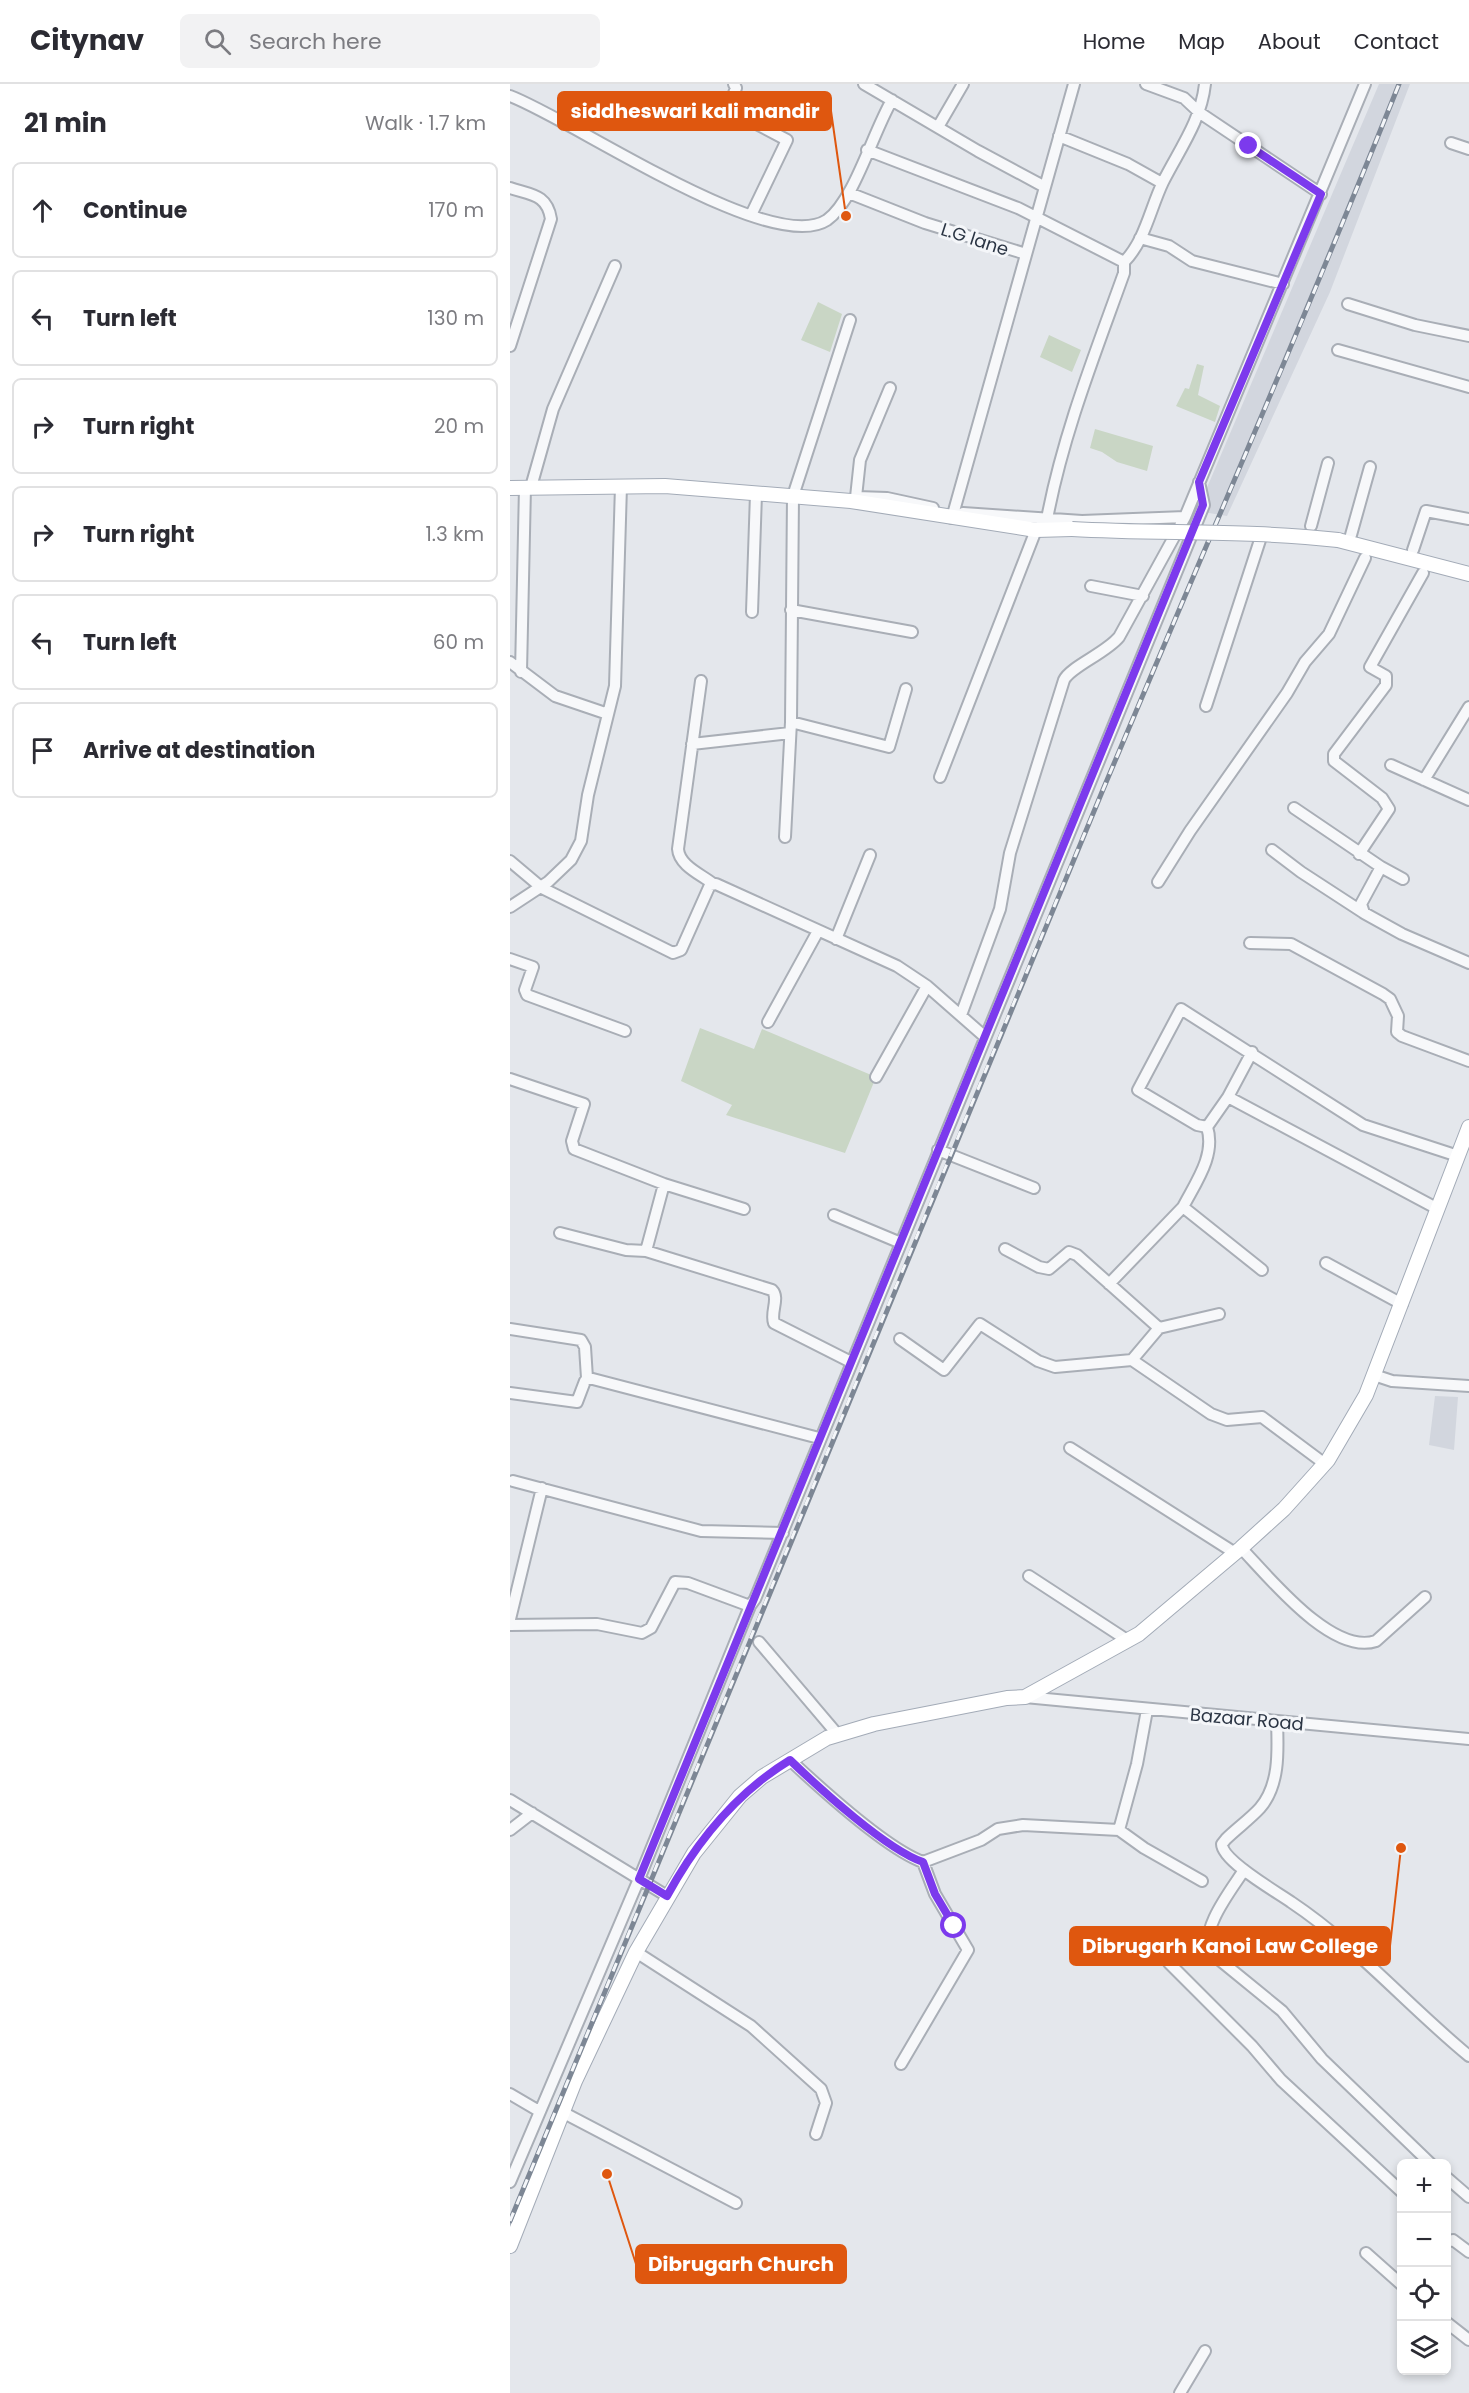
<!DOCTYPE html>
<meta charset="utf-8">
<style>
:root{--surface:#fff;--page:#f2f2f3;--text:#2b2b33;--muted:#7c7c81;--line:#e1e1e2}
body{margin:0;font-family:Poppins,sans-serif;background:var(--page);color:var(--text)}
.controls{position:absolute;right:18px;bottom:18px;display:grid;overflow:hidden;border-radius:9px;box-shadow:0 3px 9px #0003}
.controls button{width:54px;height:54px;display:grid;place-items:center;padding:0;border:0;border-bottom:2px solid var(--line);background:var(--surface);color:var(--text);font:30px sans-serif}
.stop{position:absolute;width:18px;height:18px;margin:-14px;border:4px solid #7c3aed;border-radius:50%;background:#fff}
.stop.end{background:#7c3aed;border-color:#fff;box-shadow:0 2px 6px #0008}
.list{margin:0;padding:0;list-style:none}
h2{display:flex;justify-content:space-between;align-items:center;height:78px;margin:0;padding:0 24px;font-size:26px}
h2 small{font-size:20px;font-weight:400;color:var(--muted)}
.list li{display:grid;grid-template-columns:39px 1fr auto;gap:18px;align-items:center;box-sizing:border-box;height:96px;margin:0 12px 12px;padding:0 12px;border:2px solid var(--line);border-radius:9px}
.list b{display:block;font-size:22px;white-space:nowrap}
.list em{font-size:20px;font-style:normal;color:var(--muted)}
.icon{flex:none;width:33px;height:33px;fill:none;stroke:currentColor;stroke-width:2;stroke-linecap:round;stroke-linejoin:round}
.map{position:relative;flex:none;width:959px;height:2309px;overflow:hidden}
header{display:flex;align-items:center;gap:36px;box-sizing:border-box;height:84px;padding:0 30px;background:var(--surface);border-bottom:2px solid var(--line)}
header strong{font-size:28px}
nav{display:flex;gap:33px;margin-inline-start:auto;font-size:21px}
.search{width:420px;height:54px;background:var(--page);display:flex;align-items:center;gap:15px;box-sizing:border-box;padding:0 21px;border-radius:9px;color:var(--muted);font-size:22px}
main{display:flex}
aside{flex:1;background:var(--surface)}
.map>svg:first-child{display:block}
.built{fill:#d2d6de}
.green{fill:#c9d6c5}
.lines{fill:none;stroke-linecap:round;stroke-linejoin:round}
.minor-casing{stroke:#a9aeb6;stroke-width:14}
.major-casing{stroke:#a3abb7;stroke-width:16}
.minor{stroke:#f7f8fa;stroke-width:10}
.major{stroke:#fff;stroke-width:14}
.rail-casing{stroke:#7d8795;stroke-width:5}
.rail{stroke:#f4f6f9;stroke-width:3;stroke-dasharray:9;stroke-linecap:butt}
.major-bridge-casing{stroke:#a3abb7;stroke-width:16;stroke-linecap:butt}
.major-bridge{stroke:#fff;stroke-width:14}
.route{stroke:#7c3aed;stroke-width:8}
.labels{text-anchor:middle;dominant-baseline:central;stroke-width:6;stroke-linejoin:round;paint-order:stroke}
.street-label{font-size:18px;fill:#2b3544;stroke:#f4f6f9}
.leader{fill:none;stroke:#df570f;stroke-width:2}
.callout-dot{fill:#df570f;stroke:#f4f6f9;stroke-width:2}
.callout{fill:#df570f;stroke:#df570f;stroke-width:2}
.callout-label{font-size:20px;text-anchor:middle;font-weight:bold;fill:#fff}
</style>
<header>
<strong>Citynav</strong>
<div class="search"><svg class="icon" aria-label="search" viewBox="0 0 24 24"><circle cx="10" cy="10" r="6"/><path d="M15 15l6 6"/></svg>Search here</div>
<nav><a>Home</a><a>Map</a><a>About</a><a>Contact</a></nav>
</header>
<main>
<aside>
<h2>21 min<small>Walk · 1.7 km</small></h2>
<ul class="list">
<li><svg class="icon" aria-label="ahead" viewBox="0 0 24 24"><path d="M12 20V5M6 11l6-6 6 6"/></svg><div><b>Continue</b></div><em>170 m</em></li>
<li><svg class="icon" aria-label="left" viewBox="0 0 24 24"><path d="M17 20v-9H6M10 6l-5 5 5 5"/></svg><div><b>Turn left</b></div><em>130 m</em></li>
<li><svg class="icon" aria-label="right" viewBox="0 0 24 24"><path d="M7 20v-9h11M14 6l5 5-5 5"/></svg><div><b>Turn right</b></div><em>20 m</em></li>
<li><svg class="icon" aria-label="right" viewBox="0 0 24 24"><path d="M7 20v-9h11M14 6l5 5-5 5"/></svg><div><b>Turn right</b></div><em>1.3 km</em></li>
<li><svg class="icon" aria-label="left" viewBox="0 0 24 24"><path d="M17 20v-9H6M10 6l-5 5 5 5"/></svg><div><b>Turn left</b></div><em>60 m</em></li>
<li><svg class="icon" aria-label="arrive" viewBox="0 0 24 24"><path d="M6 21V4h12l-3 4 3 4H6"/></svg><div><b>Arrive at destination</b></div></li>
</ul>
</aside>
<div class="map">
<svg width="959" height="2309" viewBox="0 0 959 2309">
<rect width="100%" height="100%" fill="#e4e7ec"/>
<path class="built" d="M869,0H900L820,208L717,432L687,427Z
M925,1312L948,1313L944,1366L919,1361Z"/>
<path class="green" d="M308,218L332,230L320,268L291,256Z
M539,251L571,266L562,288L530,273Z
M687,280L694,282L688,311L710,322L705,338L666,322L675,304L679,305Z
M585,345L643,362L637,387L607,378L592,368L580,364Z
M190,944L244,965L252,945L366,993L335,1069L216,1031L222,1021L171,997Z"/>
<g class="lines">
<g class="minor-casing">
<path id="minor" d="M224,0L226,4L218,25L277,56L241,131
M354,0L468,67L535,103
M636,0L674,14L690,29L811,110
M0,12C60,34 261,173 317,136C344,117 363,48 382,16
M428,43L453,0
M549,52L618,80L652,99
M941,59L959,65
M357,66L508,124L614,178V189C585,270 553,350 537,435
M0,104C21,111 37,110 41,135L0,262
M339,109L415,139L516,170
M630,154L659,162L682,177L773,200
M614,178C635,157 640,125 653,98C669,66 691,37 695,0
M838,220L905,241L959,252
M828,266L959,303
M21,403L43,325L105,182
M346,413L350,376L380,304
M347,413L377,414L423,424
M453,429L572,437L675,433L855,0
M442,434L564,0
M801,442L818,379
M841,451L860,383
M903,466L916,427L959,435
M581,502L633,512
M281,526L402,548
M242,528L246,410
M0,578L45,612L98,630
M11,588L15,403
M191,597L168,765C169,781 190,790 202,799
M696,622L750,456
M281,638L379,663L396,605
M182,660L280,649
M881,681L959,716
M430,693L526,446
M914,696L959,623
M784,724L871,783L851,820L854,829L892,850L959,879
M275,753L281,638L283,412L340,236
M762,766L791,788L854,829
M849,770L879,725L872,714L824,677V670L876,601V592L860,583L913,489
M0,777L32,804L163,869L171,866L200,801L206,800L387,882L417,902L474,952
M871,783L893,795
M648,798L680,747L777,609L795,578L819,550L855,474
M0,823L38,798L61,776L71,757L78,711L105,602L111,402
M326,855L360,771
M740,859L781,860L873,910L880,915L888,932L887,948L892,952L959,977
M0,875L23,883L15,906L17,911L115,947
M451,931L490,825L500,769L554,596C560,583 596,569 609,553L675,433
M258,938L308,847
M742,968L718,1013L697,1043L687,1041L628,1006L671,925L853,1041L948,1072
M366,993L417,902
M0,995L74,1020L62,1057L64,1065L154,1100L234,1125
M718,1013L928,1125
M697,1043C706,1071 686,1098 673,1123L752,1186
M428,1066L524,1104
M324,1131L391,1159
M50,1149L116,1166L136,1167L262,1206C270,1214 260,1228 264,1239L341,1278
M495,1165L529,1183L539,1185L559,1168L567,1171L649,1244L622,1276
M136,1167L154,1100
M816,1179L892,1220
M599,1200L673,1123
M649,1244L709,1230
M0,1245L71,1256L75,1263L77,1294
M390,1255L434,1286L470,1240L528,1277L545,1283L622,1276L701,1330L717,1336L752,1333L815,1380
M864,1291L882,1297L959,1302
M0,1309L67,1318L75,1297L79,1294L309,1354
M560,1364L725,1469
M3,1397L191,1447L273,1449
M731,1464C759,1493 822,1572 866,1557L915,1513
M519,1492L617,1556
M0,1535L32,1404
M0,1541L87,1540L132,1549L141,1544L165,1498L178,1499L240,1522L245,1515L694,421L689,398
M249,1558L328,1651
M515,1613L959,1655
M767,1638C768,1666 770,1701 750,1724C740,1735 726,1745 716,1755L712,1760C712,1777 767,1808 781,1818C847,1862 898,1922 959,1972
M280,1676C310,1704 377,1765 413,1778
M0,1716L157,1812
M0,1746L22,1729
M609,1746L627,1680L637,1626
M734,1786C722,1805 688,1847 701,1869L772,1927L812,1975L921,2080
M126,1868L241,1942L311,2005L316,2019L306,2050
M659,1879L742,1962L771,1996L892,2108
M391,1980L458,1866L425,1810L413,1778L471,1756L488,1745L513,1741L609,1746L634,1764L692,1797
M0,2010L29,2027
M54,2029L226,2119
M936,2093L959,2113
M0,2098L129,1795L240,1522
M936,2158L943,2156L959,2168
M856,2169L892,2201
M936,2238L959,2256
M670,2309L695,2267"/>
</g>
<g class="major-casing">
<path id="major" d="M0,404L155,402L341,417L526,446L562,445
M828,456L959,490
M0,2162L65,1997L126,1868L184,1769L230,1712L252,1693L317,1654L364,1640L497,1614L515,1613L629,1550L731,1464L774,1425L818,1376L856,1311L959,1043"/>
</g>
<use href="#minor" class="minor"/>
<use href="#major" class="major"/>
<g class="rail-casing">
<path id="rail" d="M0,2137C197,1660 393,1183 592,708C691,472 794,238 889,0"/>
</g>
<use href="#rail" class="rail"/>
<g class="major-bridge-casing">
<path id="major-bridge" d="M562,445C651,450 739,446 828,456"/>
</g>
<use href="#major-bridge" class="major-bridge"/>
</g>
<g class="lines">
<path class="route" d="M444,1842L425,1810L413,1778C377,1766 309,1704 280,1676C226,1709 187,1757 157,1812L129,1795L693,421L689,398L811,110L739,62"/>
</g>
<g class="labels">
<g class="street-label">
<text transform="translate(465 155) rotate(18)">L.G lane</text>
<text transform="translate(737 1635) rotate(5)">Bazaar Road</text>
</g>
</g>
<path class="leader" d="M336 132L321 27M891 1764L880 1862M97 2090L126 2180"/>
<g class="callout-dot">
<circle cx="336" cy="132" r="6"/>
<circle cx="891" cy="1764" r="6"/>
<circle cx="97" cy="2090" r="6"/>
</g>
<g class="callout">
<rect x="48" y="8" width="273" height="38" rx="6"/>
<rect x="560" y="1843" width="320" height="38" rx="6"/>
<rect x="126" y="2161" width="210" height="38" rx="6"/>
</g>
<g class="callout-label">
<text x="185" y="34">siddheswari kali mandir</text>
<text x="720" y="1869">Dibrugarh Kanoi Law College</text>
<text x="231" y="2187">Dibrugarh Church</text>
</g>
</svg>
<div class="controls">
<button>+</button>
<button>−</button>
<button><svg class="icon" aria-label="locate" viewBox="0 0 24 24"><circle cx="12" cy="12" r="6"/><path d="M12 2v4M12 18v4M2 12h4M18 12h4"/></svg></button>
<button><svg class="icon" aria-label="layers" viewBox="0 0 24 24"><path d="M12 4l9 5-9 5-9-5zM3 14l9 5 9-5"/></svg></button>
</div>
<div class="stop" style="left:444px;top:1842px"></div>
<div class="stop end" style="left:739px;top:62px"></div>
</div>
</main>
